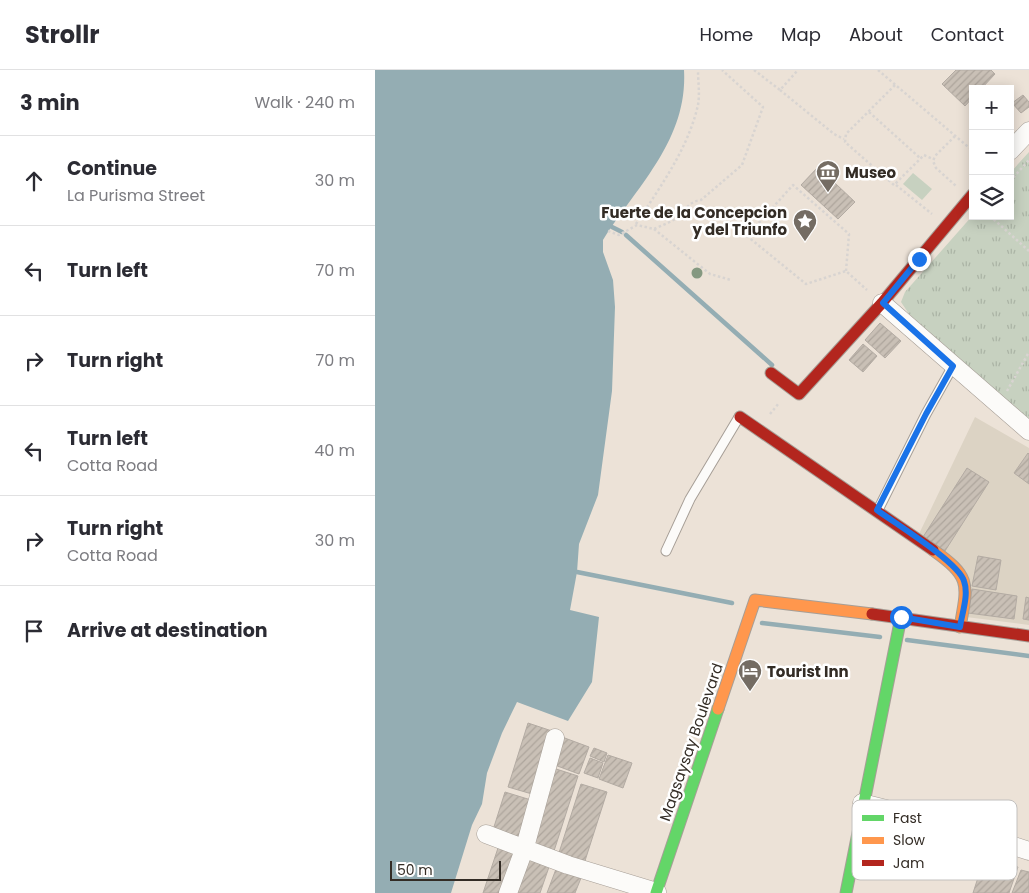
<!DOCTYPE html>
<meta charset="utf-8">
<style>
:root{--surface:#fff;--page:#f2f2f3;--text:#2b2b33;--muted:#7c7c81;--line:#e1e1e2}
body{margin:0;font-family:Poppins,sans-serif;background:var(--page);color:var(--text)}
.controls{position:absolute;right:15px;top:15px;display:grid;overflow:hidden;border-radius:0px;box-shadow:0 2px 12px #0003}
.controls button{width:45px;height:45px;display:grid;place-items:center;padding:0;border:0;border-bottom:1px solid var(--line);background:var(--surface);color:var(--text);font:25px sans-serif}
.scale{position:absolute;left:15px;bottom:12px;width:111px;box-sizing:border-box;padding-left:5px;border:2px solid #332c25;border-top:0;font-size:14px;line-height:18px;white-space:nowrap;color:#332c25;-webkit-text-stroke:4px #fff;paint-order:stroke}
.stop{position:absolute;width:15px;height:15px;margin:-11px;border:4px solid #1a73e8;border-radius:50%;background:#fff}
.stop.end{background:#1a73e8;border-color:#fff;box-shadow:0 1px 5px #0008}
.list{margin:0;padding:0;list-style:none}
h2{display:flex;justify-content:space-between;align-items:center;height:65px;margin:0;padding:0 20px;font-size:21px}
h2 small{font-size:16px;font-weight:400;color:var(--muted)}
.list li{display:grid;grid-template-columns:32px 1fr auto;gap:15px;align-items:center;box-sizing:border-box;height:90px;padding:0 20px;border-top:1px solid var(--line)}
.list b{display:block;font-size:19px;white-space:nowrap}
.list p{margin:0;font-size:16px;white-space:nowrap;color:var(--muted)}
.list em{font-size:16px;font-style:normal;color:var(--muted)}
.icon{flex:none;width:28px;height:28px;fill:none;stroke:currentColor;stroke-width:2;stroke-linecap:round;stroke-linejoin:round}
.map{position:relative;flex:none;width:654px;height:823px;overflow:hidden}
header{display:flex;align-items:center;gap:30px;box-sizing:border-box;height:70px;padding:0 25px;background:var(--surface);border-bottom:1px solid var(--line)}
header strong{font-size:24px}
nav{display:flex;gap:28px;margin-inline-start:auto;font-size:18px}
main{display:flex}
aside{flex:1;background:var(--surface)}
.map>svg:first-child{display:block}
.education{fill:#dcd3c4}
.green{fill:#c7d1c0}
.park{fill:url(#park-tufts)}
.water{fill:#94adb3}
.lines{fill:none;stroke-linecap:round;stroke-linejoin:round}
.stream{stroke:#94adb3;stroke-width:4.5}
.building{fill:url(#building-hatch);stroke:#b3aba3}
.lane-casing{stroke:#a69e96;stroke-width:11}
.street-casing{stroke:#a69e96;stroke-width:19}
.fast-casing{stroke:#a69e96;stroke-width:13}
.slow-casing{stroke:#a69e96;stroke-width:13}
.jam-casing{stroke:#a69e96;stroke-width:13}
.path{stroke:#d8d4d1;stroke-width:2.5;stroke-dasharray:2.5 2.5;stroke-linecap:butt}
.lane{stroke:#fcfbf9;stroke-width:9}
.street{stroke:#fcfbf9;stroke-width:18}
.fast{stroke:#63d668;stroke-width:11}
.slow{stroke:#ff974d;stroke-width:11}
.jam{stroke:#b3261e;stroke-width:11}
.tree{fill:#859981}
.route{stroke:#1a73e8;stroke-width:6}
.labels{text-anchor:middle;dominant-baseline:central;stroke-width:5;stroke-linejoin:round;paint-order:stroke}
.poi-label{font-size:15px;font-weight:bold;fill:#332c25;stroke:#fff;text-anchor:start}
.street-label{font-size:15px;fill:#332c25;stroke:#fff}
.key{fill:#fff;stroke:#c2c0be;stroke-width:1}
.key-label{font-size:14px;fill:#332c25}
</style>
<header>
<strong>Strollr</strong>
<nav><a>Home</a><a>Map</a><a>About</a><a>Contact</a></nav>
</header>
<main>
<aside>
<h2>3 min<small>Walk · 240 m</small></h2>
<ul class="list">
<li><svg class="icon" aria-label="ahead" viewBox="0 0 24 24"><path d="M12 20V5M6 11l6-6 6 6"/></svg><div><b>Continue</b><p>La Purisma Street</p></div><em>30 m</em></li>
<li><svg class="icon" aria-label="left" viewBox="0 0 24 24"><path d="M17 20v-9H6M10 6l-5 5 5 5"/></svg><div><b>Turn left</b></div><em>70 m</em></li>
<li><svg class="icon" aria-label="right" viewBox="0 0 24 24"><path d="M7 20v-9h11M14 6l5 5-5 5"/></svg><div><b>Turn right</b></div><em>70 m</em></li>
<li><svg class="icon" aria-label="left" viewBox="0 0 24 24"><path d="M17 20v-9H6M10 6l-5 5 5 5"/></svg><div><b>Turn left</b><p>Cotta Road</p></div><em>40 m</em></li>
<li><svg class="icon" aria-label="right" viewBox="0 0 24 24"><path d="M7 20v-9h11M14 6l5 5-5 5"/></svg><div><b>Turn right</b><p>Cotta Road</p></div><em>30 m</em></li>
<li><svg class="icon" aria-label="arrive" viewBox="0 0 24 24"><path d="M6 21V4h12l-3 4 3 4H6"/></svg><div><b>Arrive at destination</b></div></li>
</ul>
</aside>
<div class="map">
<svg width="654" height="823" viewBox="0 0 654 823">
<defs>
<pattern id="park-tufts" width="24" height="20" patternUnits="userSpaceOnUse" patternTransform="scale(1.25)"><rect width="24" height="20" fill="#c7d1c0"/><path d="M3 7l-1-3M5 7V3M7 7l1-3M15 17l-1-3M17 17v-4M19 17l1-3" fill="none" stroke="#abb4a5"/></pattern>
<pattern id="building-hatch" width="6" height="6" patternUnits="userSpaceOnUse" patternTransform="scale(1.25)"><rect width="6" height="6" fill="#c9c0b6"/><path d="M-1 1l2-2M0 6l6-6M5 7l2-2" fill="none" stroke="#ada59c"/></pattern>
</defs>
<rect width="100%" height="100%" fill="#ece2d7"/>
<path class="education" d="M600,347L654,378V555L591,547L593,509L543,466Z"/>
<path class="green" d="M538,103L557,119L547,130L528,114Z"/>
<path class="park" d="M654,82V351L534,244L526,232L530,222L598,145L635,146V103Z"/>
<path class="water" d="M0,0H309C313,70 262,116 228,170V182L238,210L240,237L237,321L223,425L204,474L202,502L195,540L224,547L217,612L193,651L142,632L127,663L112,703L107,734L97,755L76,823H0Z"/>
<g class="lines">
<path class="stream" d="M237,157L247,162
M251,165L397,295
M202,502L357,533
M387,553L505,567
M532,570L654,586"/>
</g>
<path class="building" d="M581,0H616L620,4L606,19H598V27L590,36L567,14Z
M648,25L654,32V37L646,43L637,33Z
M443,97L480,132L463,149L426,115Z
M505,253L526,271L510,288L490,270Z
M488,274L502,286L488,302L474,290Z
M653,383L654,384V414L639,403Z
M592,398L614,412L570,481L548,467Z
M603,486L626,490L621,520L597,516Z
M597,519L642,526L639,549L593,543Z
M651,527L654,528V550L648,549Z
M153,653L177,661L157,724L133,717Z
M187,667L214,677L204,704L177,694Z
M219,678L232,683L229,692L215,686Z
M233,685L257,693L248,718L224,709Z
M215,688L228,693L223,708L209,703Z
M178,698L203,706L179,781L154,773Z
M206,714L232,722L208,797L182,789Z
M130,722L156,730L143,768L118,760Z
M125,772L144,778L129,823H108Z
M610,786L643,797L634,823H598Z
M150,788L174,797L165,823H137Z
M181,799L206,808L200,823H172Z
M646,800L654,802V823H637Z"/>
<g class="lines">
<g class="lane-casing">
<path id="lane" d="M504,438L551,344L578,296
M291,481L315,429L364,347"/>
</g>
<g class="street-casing">
<path id="street" d="M635,81L654,61
M507,233L654,361
M487,733L579,756L654,781
M111,764L193,795L282,822
M133,823L150,777L180,668"/>
</g>
<g class="fast-casing">
<path id="fast" d="M281,823L343,639
M471,823L526,547"/>
</g>
<g class="slow-casing">
<path id="slow" d="M558,480C596,507 593,513 585,557
M343,639L380,530L497,544"/>
</g>
<g class="jam-casing">
<path id="jam" d="M396,303L424,324L507,233L598,124
M365,347L558,480
M497,544L654,566"/>
</g>
<path class="path" d="M379,0L405,20L423,0
M503,0L598,81
M520,15L471,64L470,72L519,115L549,85L558,89
M405,20L459,64L469,69
M494,42L545,88
M580,66L560,86L558,91L561,98L581,116
M635,111L654,90
M521,115L557,144
M615,146L654,181
M261,154C285,117 313,79 323,35C325,24 323,11 323,0
M279,159L335,204L356,210
M233,161L244,165L262,155L279,159C285,156 295,153 301,148C309,142 314,131 326,130L367,95L388,37L347,0
M471,201L474,164L418,115L372,166L431,214L471,201L492,220
M632,321L654,282
M395,344L404,333"/>
<use href="#lane" class="lane"/>
<use href="#street" class="street"/>
<use href="#fast" class="fast"/>
<use href="#slow" class="slow"/>
<use href="#jam" class="jam"/>
</g>
<circle class="tree" cx="322" cy="203" r="5.5"/>
<g class="lines">
<path class="route" d="M526,547L585,557C587,543 594,525 589,511C583,492 521,454 502,440L551,344L578,296L508,233L544,189"/>
</g>
<defs>
<g id="museum-pin" transform="scale(1.25)"><path d="M0 17L-7.5 6A9.5 9.5 0 1 1 7.5 6Z" fill="#746c63" stroke="#fff"/><path d="M0-6L6-3V-2H-6V-3ZM-5-1h2V3h-2ZM-1-1h2V3h-2ZM3-1h2V3H3ZM-6 4H6V6H-6Z" fill="#fff"/></g>
<g id="sight-pin" transform="scale(1.25)"><path d="M0 17L-7.5 6A9.5 9.5 0 1 1 7.5 6Z" fill="#746c63" stroke="#fff"/><path d="M0-6L1.8-2.2L6-1.7L2.9 1.2L3.7 5.4L0 3.3L-3.7 5.4L-2.9 1.2L-6-1.7L-1.8-2.2Z" fill="#fff"/></g>
<g id="hotel-pin" transform="scale(1.25)"><path d="M0 17L-7.5 6A9.5 9.5 0 1 1 7.5 6Z" fill="#746c63" stroke="#fff"/><path d="M-6-4.5h1.5V1H6V5H4.5V3h-9V5H-6ZM-4 0a1.8 1.8 0 1 1 3.6 0ZM.5 0V-2.5h3Q6-2.5 6 0Z" fill="#fff"/></g>
</defs>
<g fill-rule="evenodd">
<use href="#museum-pin" x="453" y="102"/>
<use href="#sight-pin" x="430" y="151"/>
<use href="#hotel-pin" x="375" y="601"/>
</g>
<g class="labels">
<g class="poi-label">
<text x="470" y="102">Museo</text>
<text x="412" y="142" text-anchor="end">Fuerte de la Concepcion<tspan x="412" dy="17">y del Triunfo</tspan></text>
<text x="392" y="601">Tourist Inn</text>
</g>
<g class="street-label">
<text transform="translate(316 672) rotate(-71)">Magsaysay Boulevard</text>
</g>
</g>
<rect x="477" y="730" width="165" height="80" rx="8" class="key"/>
<rect x="487" y="745" width="22" height="6" fill="#63d668"/>
<rect x="487" y="767" width="22" height="7" fill="#ff974d"/>
<rect x="487" y="790" width="22" height="6" fill="#b3261e"/>
<g class="key-label">
<text x="518" y="753">Fast</text>
<text x="518" y="775">Slow</text>
<text x="518" y="798">Jam</text>
</g>
</svg>
<div class="controls">
<button>+</button>
<button>−</button>
<button><svg class="icon" aria-label="layers" viewBox="0 0 24 24"><path d="M12 4l9 5-9 5-9-5zM3 14l9 5 9-5"/></svg></button>
</div>
<div class="scale">50 m</div>
<div class="stop" style="left:526px;top:547px"></div>
<div class="stop end" style="left:544px;top:189px"></div>
</div>
</main>
